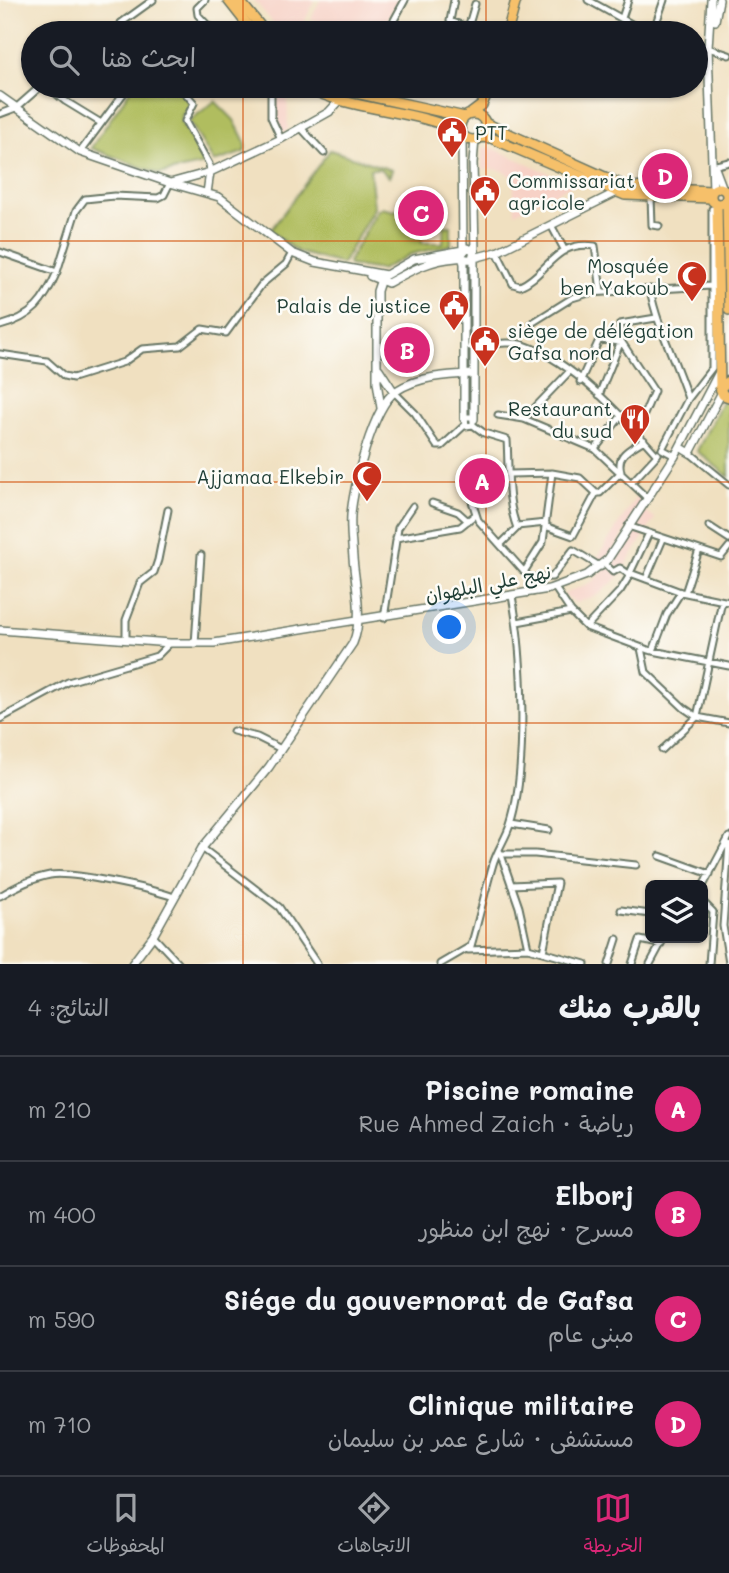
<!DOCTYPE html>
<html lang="ar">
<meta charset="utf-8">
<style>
:root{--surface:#171b24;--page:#242831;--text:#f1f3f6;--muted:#9ea1a6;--line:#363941;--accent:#db2777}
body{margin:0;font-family:Mali,"Playpen Sans Arabic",sans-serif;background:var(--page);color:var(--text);direction:rtl}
.controls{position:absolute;right:21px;bottom:21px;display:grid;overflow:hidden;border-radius:10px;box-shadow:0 2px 5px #0004}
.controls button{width:63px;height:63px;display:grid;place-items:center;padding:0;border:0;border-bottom:2px solid var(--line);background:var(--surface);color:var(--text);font:35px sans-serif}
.you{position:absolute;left:450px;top:628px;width:24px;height:24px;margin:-18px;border:5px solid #fff;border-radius:50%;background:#1a73e8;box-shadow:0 0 0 10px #1a73e833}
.badge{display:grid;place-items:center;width:46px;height:46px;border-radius:50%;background:var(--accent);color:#fff;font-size:23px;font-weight:700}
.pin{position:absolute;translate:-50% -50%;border:4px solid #fff;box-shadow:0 2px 7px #0006}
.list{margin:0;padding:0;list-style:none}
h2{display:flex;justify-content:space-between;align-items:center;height:91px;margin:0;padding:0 28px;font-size:30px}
h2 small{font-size:23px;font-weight:400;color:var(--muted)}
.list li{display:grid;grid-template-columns:46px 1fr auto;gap:21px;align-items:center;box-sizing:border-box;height:105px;padding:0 28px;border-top:2px solid var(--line)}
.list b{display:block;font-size:26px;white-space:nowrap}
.list p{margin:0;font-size:23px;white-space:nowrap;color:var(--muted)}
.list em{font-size:23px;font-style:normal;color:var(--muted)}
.icon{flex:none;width:38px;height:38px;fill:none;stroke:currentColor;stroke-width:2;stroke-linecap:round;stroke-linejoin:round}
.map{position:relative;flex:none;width:729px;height:964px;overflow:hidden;direction:ltr}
.search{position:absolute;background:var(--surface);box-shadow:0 2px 5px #0004;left:21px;right:21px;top:21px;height:77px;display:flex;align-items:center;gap:18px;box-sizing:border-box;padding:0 24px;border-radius:38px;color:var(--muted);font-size:26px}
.sheet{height:511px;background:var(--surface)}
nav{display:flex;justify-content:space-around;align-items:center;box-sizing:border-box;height:98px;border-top:2px solid var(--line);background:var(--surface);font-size:19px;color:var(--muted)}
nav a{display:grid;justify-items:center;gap:4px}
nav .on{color:var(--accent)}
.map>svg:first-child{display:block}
.built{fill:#f7d1c6}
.green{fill:#b0bd5f;stroke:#687d4a;stroke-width:2}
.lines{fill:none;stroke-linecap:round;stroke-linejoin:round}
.minor-casing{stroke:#687665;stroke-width:9}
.tertiary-casing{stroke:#687665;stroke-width:10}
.primary-casing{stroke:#687665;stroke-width:12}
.minor{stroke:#fff;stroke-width:5}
.tertiary{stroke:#fff;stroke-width:7}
.primary{stroke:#f6c06b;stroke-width:9}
.grid{fill:none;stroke:#d45610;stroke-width:2;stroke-opacity:0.55}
.labels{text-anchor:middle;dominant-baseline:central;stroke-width:5;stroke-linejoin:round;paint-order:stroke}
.poi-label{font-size:19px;fill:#1f3d34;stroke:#fdfcf7;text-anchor:end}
.street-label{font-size:19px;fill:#1f3d34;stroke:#fdfcf7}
</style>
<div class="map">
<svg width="729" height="964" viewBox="0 0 729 964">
<rect width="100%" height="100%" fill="#fdfcf7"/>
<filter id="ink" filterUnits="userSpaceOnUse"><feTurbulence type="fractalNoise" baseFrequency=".0143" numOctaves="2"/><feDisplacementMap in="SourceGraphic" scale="14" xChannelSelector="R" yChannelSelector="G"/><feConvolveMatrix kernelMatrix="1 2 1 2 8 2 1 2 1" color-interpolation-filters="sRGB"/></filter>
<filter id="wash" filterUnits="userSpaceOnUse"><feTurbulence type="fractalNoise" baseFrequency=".00686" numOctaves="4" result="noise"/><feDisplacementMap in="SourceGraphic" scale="28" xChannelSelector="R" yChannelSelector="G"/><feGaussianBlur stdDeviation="1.57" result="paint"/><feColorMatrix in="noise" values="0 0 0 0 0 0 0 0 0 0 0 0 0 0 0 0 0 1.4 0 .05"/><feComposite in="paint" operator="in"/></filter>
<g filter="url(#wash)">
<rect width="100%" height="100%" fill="#f0e0c0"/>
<path class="built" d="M254,0H315L299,33H282Z
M320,0H397L381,33H353L311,19Z
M273,86H287L288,129L282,133L272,117Z
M490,147L574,184L515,213L513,178L502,170L482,169V148Z
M639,492L646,498L614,550L598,566L596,560Z
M645,511L655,518L618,578L599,594L576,603L563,594L592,582L605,570Z"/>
<path class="green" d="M133,86H174L190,102L189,108L182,115L181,122L205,164L159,174L91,148Z
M215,101L234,120L246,144L244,152L214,162L189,121Z
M330,150L392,170L389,177L380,169H370L374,208L342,264L298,252L270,231Z
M382,208L394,211L407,208L420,227L422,243H443L444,226H451V245L411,254L381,270L349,265L348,262L377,211Z
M723,400L729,402V477L697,451Z"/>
</g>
<g filter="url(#ink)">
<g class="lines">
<g class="minor-casing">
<path id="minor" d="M205,0L197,8L198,15L215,33
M454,0L450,21L484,33
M588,0L635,26L653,32L664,0
M622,18L628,0
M121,23L153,0
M468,28L475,4
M235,33L247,24
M387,33L405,0
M696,44L708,48
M711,49L729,55
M47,86L65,101L101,123
M108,86L122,95
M179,86L194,103L185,121L209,164L210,172
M271,86V117L281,139
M0,114L16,108L41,86
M302,129L324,153
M80,152L129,86
M712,166L729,162
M651,197L652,225L659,226
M551,225L565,251
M0,252L57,272L76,211L85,199L114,196L158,198L164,195L170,183
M497,252L513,284L520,286C547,275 555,239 595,246L601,291
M650,289C657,327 676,361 688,399
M532,323L572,298L589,293L711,286
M0,326C33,317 44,302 57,272
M470,347C487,346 508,340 524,345C574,362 623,417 657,455
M0,354L47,361L64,376L73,378L124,362L142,349L180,346L202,329L226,333L262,284L286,264L292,253
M580,382L599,340L621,342
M394,392L415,413L437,446H442L465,425
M599,395L621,341
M498,415L524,419L595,449L647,498
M524,419L569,372
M473,425V417H465L466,426L473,425L484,433L507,440C509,471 506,499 517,528L501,544
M637,431L654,391L621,341L620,324L656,318
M595,449L622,415
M690,453L729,485
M675,456L662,449L688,399L712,368V209
M510,474L552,473
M632,482L658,454
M469,492L478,520L527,575L533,592
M432,503L458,512L468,521
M517,526L546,523
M545,526L573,536L596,493
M628,526L721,557L729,547
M709,526L729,539
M396,538L460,527L475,515
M605,564L613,572L620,568L630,575V573L681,592L729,602
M524,572L543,542L552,473L580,478L596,493H600L621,472C616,454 629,450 644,440
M630,573L649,533
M529,578L552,577L573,550L601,567
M646,579L663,539
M555,588L571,612L586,627L648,650L729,666
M685,593L699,550
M384,618L398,528L413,506
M517,622L571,612
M586,627L620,591L630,575
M126,638V620L140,583L154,572L158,560L168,510
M195,644L201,555
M641,648L646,672L684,708L697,717L729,723
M653,651L667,614L681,592
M0,719L68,682L157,656L170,643
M233,731L257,737L281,749
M662,750L697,717L722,601
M511,824L549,830
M729,844L723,926L729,962
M202,848L279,907L317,964
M500,852L519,907L528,948
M500,854H535L636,865
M660,856L710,874
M511,885L557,883L543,952
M703,886L729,837
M0,896C15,887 33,878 50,875C72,871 151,889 174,897
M703,902L713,912L709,964
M621,910L650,914
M153,936L179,964
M468,950L528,948L585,964
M440,964L471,946C479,919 485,891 493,864C497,850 506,838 510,825C528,770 523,652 512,596
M609,964L617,939
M632,964L640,940L659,944
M650,964L664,938"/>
</g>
<g class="tertiary-casing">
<path id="tertiary" d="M711,0L708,48L713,190
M715,21L719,0
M0,96L80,152L170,183L210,172L281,139L329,112L342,98
M715,168L723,189
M170,183L219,197L292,253L315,262L386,275L414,259L463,250L462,133
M207,193L210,172
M475,251L473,163L475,139
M370,276L388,283C410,271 429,260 456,258C462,257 466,260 472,259L474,250L467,248L462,254L464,264V419
M381,279L377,291V382L381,408
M379,369L394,392
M474,419V258L497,252L617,192
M680,447L690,453L721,394
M0,630L170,643H214L549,589L587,575L608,559L675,456L719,372
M132,964L153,936L202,848L269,767L353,643C364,617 355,585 353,558C352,544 350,529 351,515C353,487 373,406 396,391C419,376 447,375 473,374"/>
</g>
<g class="primary-casing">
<path id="primary" d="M228,0L254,33
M239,0L266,33
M507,33L516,0
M305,86C352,112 412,108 461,132
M324,86L465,117
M470,114L482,105L490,86
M460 127a13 13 0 1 1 26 0a13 13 0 1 1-26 0Z
M485,123L627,187L712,191
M480,137L491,138L625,195L711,198
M711 196a8 8 0 1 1 16 0a8 8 0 1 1-16 0Z
M727,198L729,310
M717,204L720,388
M729,381L720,388L723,395L729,397"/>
</g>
<use href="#minor" class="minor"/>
<use href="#tertiary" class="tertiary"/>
<use href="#primary" class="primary"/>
</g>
</g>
<path class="grid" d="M243,0V33M486,0V33M243,86V964M486,86V964M0,241H729M0,482H729M0,723H729"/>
<defs>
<g id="civic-pin" transform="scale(1.575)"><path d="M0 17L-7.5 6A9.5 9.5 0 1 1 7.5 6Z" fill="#c8321e" stroke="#fdfcf7"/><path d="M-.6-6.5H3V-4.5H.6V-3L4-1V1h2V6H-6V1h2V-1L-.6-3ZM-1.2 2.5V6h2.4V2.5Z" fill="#fff"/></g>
<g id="mosque-pin" transform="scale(1.575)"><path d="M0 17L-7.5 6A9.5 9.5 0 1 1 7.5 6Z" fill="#c8321e" stroke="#fdfcf7"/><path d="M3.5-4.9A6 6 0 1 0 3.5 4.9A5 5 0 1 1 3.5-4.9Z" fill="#fff"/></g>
<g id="restaurant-pin" transform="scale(1.575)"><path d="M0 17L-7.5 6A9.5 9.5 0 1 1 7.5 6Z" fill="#c8321e" stroke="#fdfcf7"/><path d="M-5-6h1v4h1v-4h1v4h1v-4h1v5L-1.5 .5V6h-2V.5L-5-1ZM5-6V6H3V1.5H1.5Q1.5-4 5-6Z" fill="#fff"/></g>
</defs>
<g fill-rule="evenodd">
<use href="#civic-pin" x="452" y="132"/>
<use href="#civic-pin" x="485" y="191"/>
<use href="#mosque-pin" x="692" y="276"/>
<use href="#civic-pin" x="454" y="305"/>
<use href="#civic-pin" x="485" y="341"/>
<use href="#restaurant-pin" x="635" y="419"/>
<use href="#mosque-pin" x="367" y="476"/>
</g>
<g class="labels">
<g class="poi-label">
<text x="475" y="132" text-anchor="start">PTT</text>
<text x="508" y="180" text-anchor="start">Commissariat<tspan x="508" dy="22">agricole</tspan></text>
<text x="669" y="265">Mosquée<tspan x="669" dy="22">ben Yakoub</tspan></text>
<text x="431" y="305">Palais de justice</text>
<text x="508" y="330" text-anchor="start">siège de délégation<tspan x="508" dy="22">Gafsa nord</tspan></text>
<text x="612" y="408">Restaurant<tspan x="612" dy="22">du sud</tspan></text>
<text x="344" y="476">Ajjamaa Elkebir</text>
</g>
<g class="street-label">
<text transform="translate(488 583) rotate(-11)">نهج علي البلهوان</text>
</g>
</g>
</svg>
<div class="controls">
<button><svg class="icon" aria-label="layers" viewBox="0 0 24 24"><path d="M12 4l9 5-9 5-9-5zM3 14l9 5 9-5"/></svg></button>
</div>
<div class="you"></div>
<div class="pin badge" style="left:482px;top:481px">A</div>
<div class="pin badge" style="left:407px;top:350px">B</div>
<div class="pin badge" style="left:421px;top:213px">C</div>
<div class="pin badge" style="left:665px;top:176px">D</div>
<div class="search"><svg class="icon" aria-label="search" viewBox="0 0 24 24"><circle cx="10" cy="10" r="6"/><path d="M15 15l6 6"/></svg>ابحث هنا</div>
</div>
<section class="sheet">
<h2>بالقرب منك<small>النتائج: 4</small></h2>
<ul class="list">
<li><span class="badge">A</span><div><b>Piscine romaine</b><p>رياضة · Rue Ahmed Zaich</p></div><em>210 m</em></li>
<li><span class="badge">B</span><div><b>Elborj</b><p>مسرح · نهج ابن منظور</p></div><em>400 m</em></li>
<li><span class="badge">C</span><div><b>Siége du gouvernorat de Gafsa</b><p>مبنى عام</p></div><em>590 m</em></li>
<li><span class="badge">D</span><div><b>Clinique militaire</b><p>مستشفى · شارع عمر بن سليمان</p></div><em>710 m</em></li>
</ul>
</section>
<nav>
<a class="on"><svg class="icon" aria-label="map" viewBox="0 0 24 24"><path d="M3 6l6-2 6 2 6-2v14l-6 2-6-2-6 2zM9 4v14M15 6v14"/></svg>الخريطة</a>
<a><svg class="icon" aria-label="directions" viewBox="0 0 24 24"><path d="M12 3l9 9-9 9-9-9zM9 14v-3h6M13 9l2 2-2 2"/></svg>الاتجاهات</a>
<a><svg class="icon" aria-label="saved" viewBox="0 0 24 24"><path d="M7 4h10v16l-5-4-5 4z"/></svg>المحفوظات</a>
</nav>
